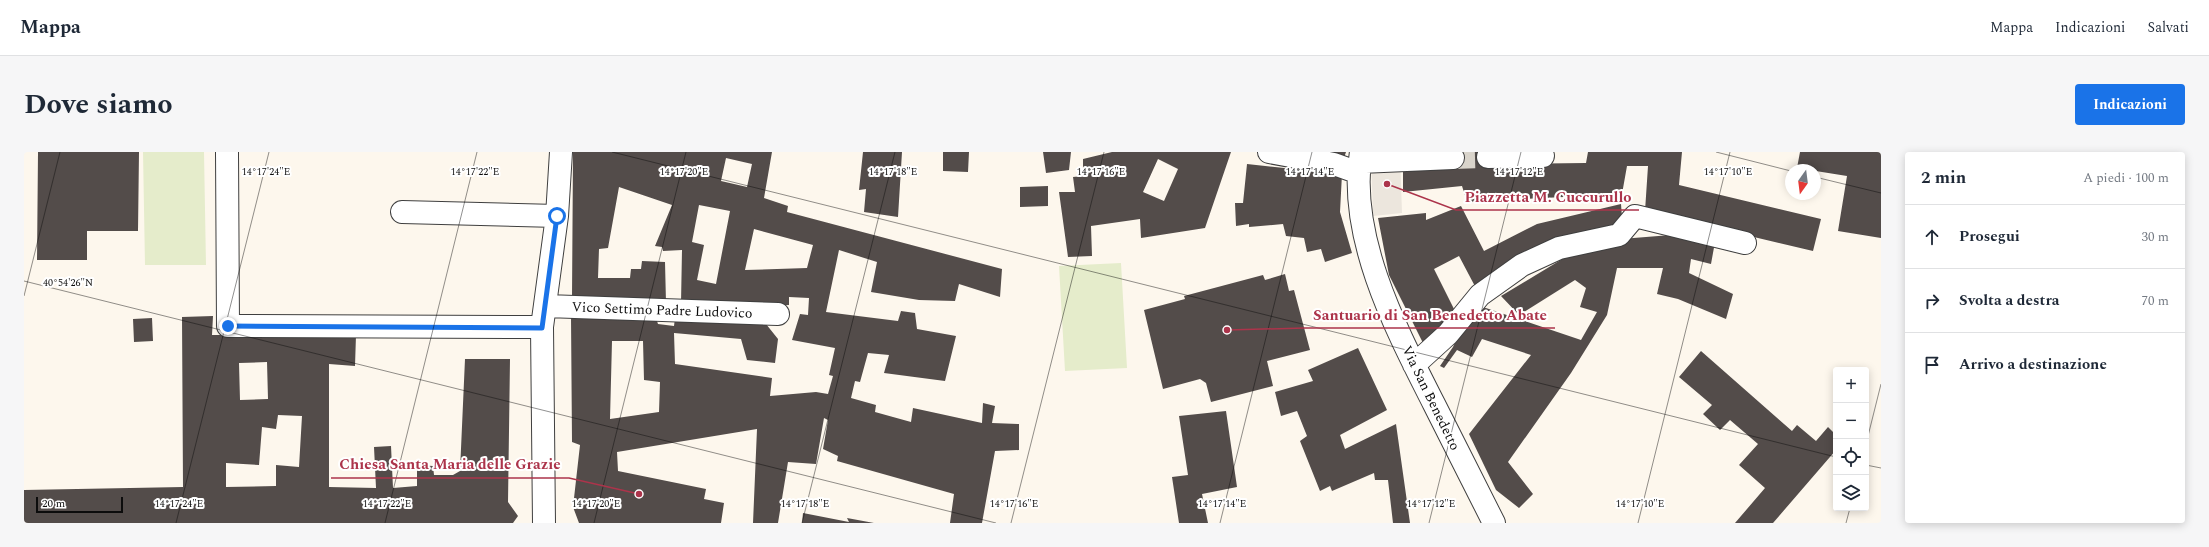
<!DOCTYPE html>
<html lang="it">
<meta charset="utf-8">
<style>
:root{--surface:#fff;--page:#f6f6f7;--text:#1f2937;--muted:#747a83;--line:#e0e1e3;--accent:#1a73e8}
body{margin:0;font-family:Spectral,serif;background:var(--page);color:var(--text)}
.controls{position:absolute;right:12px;bottom:12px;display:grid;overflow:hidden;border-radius:4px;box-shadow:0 2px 10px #0003}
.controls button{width:36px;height:36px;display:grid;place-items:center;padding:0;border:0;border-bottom:1px solid var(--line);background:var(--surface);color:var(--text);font:20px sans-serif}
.compass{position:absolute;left:1761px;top:12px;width:36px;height:36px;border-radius:50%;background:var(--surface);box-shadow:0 2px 10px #0003;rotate:194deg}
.scale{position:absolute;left:12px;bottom:10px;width:87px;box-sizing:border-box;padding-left:4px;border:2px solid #0c0c0c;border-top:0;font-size:11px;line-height:14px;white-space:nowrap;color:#0c0c0c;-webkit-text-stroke:3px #fff;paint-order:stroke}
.stop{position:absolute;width:12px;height:12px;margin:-9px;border:3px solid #1a73e8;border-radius:50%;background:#fff}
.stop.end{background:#1a73e8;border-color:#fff;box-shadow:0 1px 4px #0008}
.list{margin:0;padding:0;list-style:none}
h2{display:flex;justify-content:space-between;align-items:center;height:52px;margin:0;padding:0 16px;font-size:17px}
h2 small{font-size:13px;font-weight:400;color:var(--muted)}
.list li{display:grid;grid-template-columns:26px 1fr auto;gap:12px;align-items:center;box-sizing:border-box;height:64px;padding:0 16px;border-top:1px solid var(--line)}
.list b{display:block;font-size:15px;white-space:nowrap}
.list em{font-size:13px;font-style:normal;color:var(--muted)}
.icon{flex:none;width:22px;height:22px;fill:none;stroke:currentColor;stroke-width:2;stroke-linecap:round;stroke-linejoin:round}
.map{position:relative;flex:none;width:1857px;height:371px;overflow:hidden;border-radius:4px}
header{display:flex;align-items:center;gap:24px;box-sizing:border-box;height:56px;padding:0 20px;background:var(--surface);border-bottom:1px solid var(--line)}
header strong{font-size:19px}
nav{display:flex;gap:22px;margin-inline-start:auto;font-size:14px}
.intro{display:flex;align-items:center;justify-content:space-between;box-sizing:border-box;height:96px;padding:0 24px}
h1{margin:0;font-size:28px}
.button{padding:10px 18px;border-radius:4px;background:var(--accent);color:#fff;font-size:14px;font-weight:700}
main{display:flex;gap:24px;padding:0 24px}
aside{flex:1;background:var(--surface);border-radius:4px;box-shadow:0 2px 10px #0003}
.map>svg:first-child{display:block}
.pitch{fill:#e5eccb}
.plaza{fill:#ece6dd}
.building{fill:#534c4a;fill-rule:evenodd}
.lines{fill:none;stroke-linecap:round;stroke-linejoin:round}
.minor-tunnel{stroke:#d9d4cb;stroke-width:22;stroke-dasharray:22 11;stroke-linecap:butt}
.minor-casing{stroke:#3f3f3f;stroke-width:24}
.minor{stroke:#fff;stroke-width:22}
.route{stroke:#1a73e8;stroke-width:5}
.ticks{fill:none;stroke:#0c0c0c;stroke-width:1;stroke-opacity:0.45}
.labels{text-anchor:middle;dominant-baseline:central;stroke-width:4;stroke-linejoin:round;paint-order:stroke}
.street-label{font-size:14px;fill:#0c0c0c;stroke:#fff}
.ticks-label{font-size:10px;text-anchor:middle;fill:#0c0c0c;stroke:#fff;stroke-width:4;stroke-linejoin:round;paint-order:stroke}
.leader{fill:none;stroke:#ac344b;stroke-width:1.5}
.callout-dot{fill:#ac344b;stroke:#fff;stroke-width:1.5}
.callout-label{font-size:15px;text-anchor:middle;font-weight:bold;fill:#ac344b;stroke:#fff;stroke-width:4;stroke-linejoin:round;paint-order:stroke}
</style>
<header>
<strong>Mappa</strong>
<nav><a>Mappa</a><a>Indicazioni</a><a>Salvati</a></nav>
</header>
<div class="intro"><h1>Dove siamo</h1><a class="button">Indicazioni</a></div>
<main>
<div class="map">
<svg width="1857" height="371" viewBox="0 0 1857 371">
<rect width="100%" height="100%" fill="#fdf7ed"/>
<path class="pitch" d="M119,0H180L182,113H121Z
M1097,111L1103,216L1041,219L1035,114Z"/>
<path class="plaza" d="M1347,3H1376L1378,61L1349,64Z"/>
<path class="building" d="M14,0H115L114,79H63V108H13Z
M549,0H748L740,46L764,54L763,60L978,117L976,145L935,132L931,149L895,148L847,140L853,110L815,98L802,160L874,169L877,159L891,161L893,177L932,184L921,229L860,221L865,203L844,201L836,230L831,229L827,246L852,253L851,260L887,270L889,256L958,271L959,251L971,254L968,271L995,272V298L971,299L958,371H926L930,342L813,309L814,304L799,297L804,268L800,266L792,312L764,310L754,371H729L733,277L593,300L594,319L682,337L680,347L700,351L697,371H555L549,355L556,293L548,290L547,165L632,166L634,172L650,174L651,166L742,172L754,187L751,211L723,208L717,187L650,181L651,212L748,226L746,244L792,240L804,242L809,224L805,223L811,196L768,188L776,162L784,163L785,146L765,145V153L713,156L657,151L658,98L639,99L638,95L631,94L648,53L595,35L584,96L575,97L574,126H606L607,117H617L618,109L641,110L642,151L548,146ZM702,6L728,12L723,35L697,29ZM675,53L706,59L692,132L673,128L680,93L668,90ZM730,77L789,93L783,116L721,118ZM588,189H619L620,228L636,230L635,260L586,267Z
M839,0H878L874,65L840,60L842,37L835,38Z
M919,0H945L944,20L919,19Z
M1019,0H1047L1045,18L1022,21Z
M1088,0H1207L1181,76L1117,86L1116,67L1067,74L1068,104L1044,105L1035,40H1051L1049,25L1059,24V7ZM1134,7L1154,17L1140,49L1119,40Z
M1303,0H1322L1320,6Z
M1363,0H1464L1463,12L1562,11L1564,0H1658L1655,33L1797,67L1789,99L1621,59L1624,14H1603L1598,42L1443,50L1438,34L1379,40V19Z
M1776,0H1857V86L1814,79L1823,24L1773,16Z
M1223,12L1318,22L1316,60L1328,101L1301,110L1297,97L1283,100L1280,86L1262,84L1259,72L1225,75V72L1212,74L1211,51H1219Z
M1024,34V54L996,55V35Z
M1597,52L1599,78L1454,140L1435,104L1410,117L1433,163L1400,193L1365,123L1354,66L1402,61V68L1437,54L1460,99L1513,72Z
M1647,83L1691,90L1687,112L1667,107L1665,121L1709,142L1702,167L1654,147L1633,142L1639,116H1593L1583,163L1547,221L1484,310L1509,342L1495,356L1472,338L1445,282L1507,203L1458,187L1448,205L1433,198L1420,216L1416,214L1429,195L1436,179L1459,155L1557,188L1573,160L1556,155L1562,136L1551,128L1495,163L1477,144L1540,106L1597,87Z
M1261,122L1265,139L1270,138L1286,198L1243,209L1249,234L1187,250L1182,231L1176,227L1139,237L1120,158L1161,147L1160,144L1239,123L1241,128Z
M189,164L188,183H332L331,214L305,212V335L352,336L350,295L367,294L369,336L393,334V313L409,314L410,323H429L436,319L441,207H486L484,350L494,364L489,371H0V338L159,335L158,165ZM243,210L244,247L216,248L215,211ZM254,263L278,264L275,315L252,313V334L202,335V311L235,313L238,275L252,277Z
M128,166L129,189L110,190L109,167Z
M1334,196L1363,258L1316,283L1321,297L1372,272L1386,371H1369L1364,328H1351L1350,321L1308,339L1306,334L1296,339L1276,289L1283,284L1273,259L1257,264L1251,240L1289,229L1284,218Z
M1677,199L1768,279L1773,273L1792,289L1804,275L1812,283V298L1749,371H1711L1741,336L1715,313L1734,292L1706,268L1696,278L1679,262L1688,253L1655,225Z
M1202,259L1213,335L1178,342L1184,371H1155L1148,325L1164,323L1155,264Z
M779,361L825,370L823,366L850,371H778Z"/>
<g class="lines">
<path class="minor-tunnel" d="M1429,6L1464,5"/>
<g class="minor-casing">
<path id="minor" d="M203,0L204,174L518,175
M1245,0L1310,12L1335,21
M1337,0C1323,85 1373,179 1410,252C1430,292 1450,331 1470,371
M1464,5L1519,4
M1336,10L1429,6
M378,60L533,64
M522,154L754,162
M1390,213L1424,182L1456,143L1498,113L1535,96L1595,83L1611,64L1721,91
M520,371L518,175L533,64L537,0"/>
</g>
<use href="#minor" class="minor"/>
</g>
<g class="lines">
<path class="route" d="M204,174L518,176L533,64"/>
</g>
<path class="ticks" d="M588,0L1812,305M1692,0L1767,19M1791,25L1857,41M0,129L972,371M0,144L36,0M1842,292L1857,232M1842,313L1857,316M152,371L245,0M361,371L453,0M570,371L662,0M778,371L871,0M987,371L1080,0M1196,371L1288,0M1405,371L1497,0M1614,371L1706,0M1822,371L1826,356"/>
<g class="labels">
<g class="street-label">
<text transform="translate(638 158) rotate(2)">Vico Settimo Padre Ludovico</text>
<text transform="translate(1407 246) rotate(64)">Via San Benedetto</text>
</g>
</g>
<g class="ticks-label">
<text x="242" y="23">14°17'24"E</text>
<text x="451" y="23">14°17'22"E</text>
<text x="660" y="23">14°17'20"E</text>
<text x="869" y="23">14°17'18"E</text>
<text x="1077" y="23">14°17'16"E</text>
<text x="1286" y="23">14°17'14"E</text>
<text x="1495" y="23">14°17'12"E</text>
<text x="1704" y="23">14°17'10"E</text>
<text x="44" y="134">40°54'26"N</text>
<text x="155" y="355">14°17'24"E</text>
<text x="363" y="355">14°17'22"E</text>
<text x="572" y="355">14°17'20"E</text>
<text x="781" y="355">14°17'18"E</text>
<text x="990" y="355">14°17'16"E</text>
<text x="1198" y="355">14°17'14"E</text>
<text x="1407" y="355">14°17'12"E</text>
<text x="1616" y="355">14°17'10"E</text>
</g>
<path class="leader" d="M1363 32L1432 58H1615M1203 178L1281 176H1531M615 342L545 326H307"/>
<g class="callout-dot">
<circle cx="1363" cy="32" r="4"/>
<circle cx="1203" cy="178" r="4"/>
<circle cx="615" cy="342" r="4"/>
</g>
<g class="callout-label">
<text x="1524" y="50">Piazzetta M. Cuccurullo</text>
<text x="1406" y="168">Santuario di San Benedetto Abate</text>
<text x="426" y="317">Chiesa Santa Maria delle Grazie</text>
</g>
</svg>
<div class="controls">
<button>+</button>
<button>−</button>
<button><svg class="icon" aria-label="locate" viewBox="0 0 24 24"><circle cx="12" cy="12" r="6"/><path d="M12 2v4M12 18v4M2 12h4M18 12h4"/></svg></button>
<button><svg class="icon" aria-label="layers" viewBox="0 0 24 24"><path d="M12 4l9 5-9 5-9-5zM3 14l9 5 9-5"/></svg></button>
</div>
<svg class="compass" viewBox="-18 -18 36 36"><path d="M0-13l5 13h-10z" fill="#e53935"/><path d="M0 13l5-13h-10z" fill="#747a83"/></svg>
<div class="scale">20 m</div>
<div class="stop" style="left:533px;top:64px"></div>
<div class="stop end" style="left:204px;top:174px"></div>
</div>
<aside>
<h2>2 min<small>A piedi · 100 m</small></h2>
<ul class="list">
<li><svg class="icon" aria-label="ahead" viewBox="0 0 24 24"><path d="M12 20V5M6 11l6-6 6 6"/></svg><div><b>Prosegui</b></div><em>30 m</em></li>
<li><svg class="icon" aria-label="right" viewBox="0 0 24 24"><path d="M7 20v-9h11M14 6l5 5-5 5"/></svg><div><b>Svolta a destra</b></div><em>70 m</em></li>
<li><svg class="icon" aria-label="arrive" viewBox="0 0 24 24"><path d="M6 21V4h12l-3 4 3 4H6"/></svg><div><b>Arrivo a destinazione</b></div></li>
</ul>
</aside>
</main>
